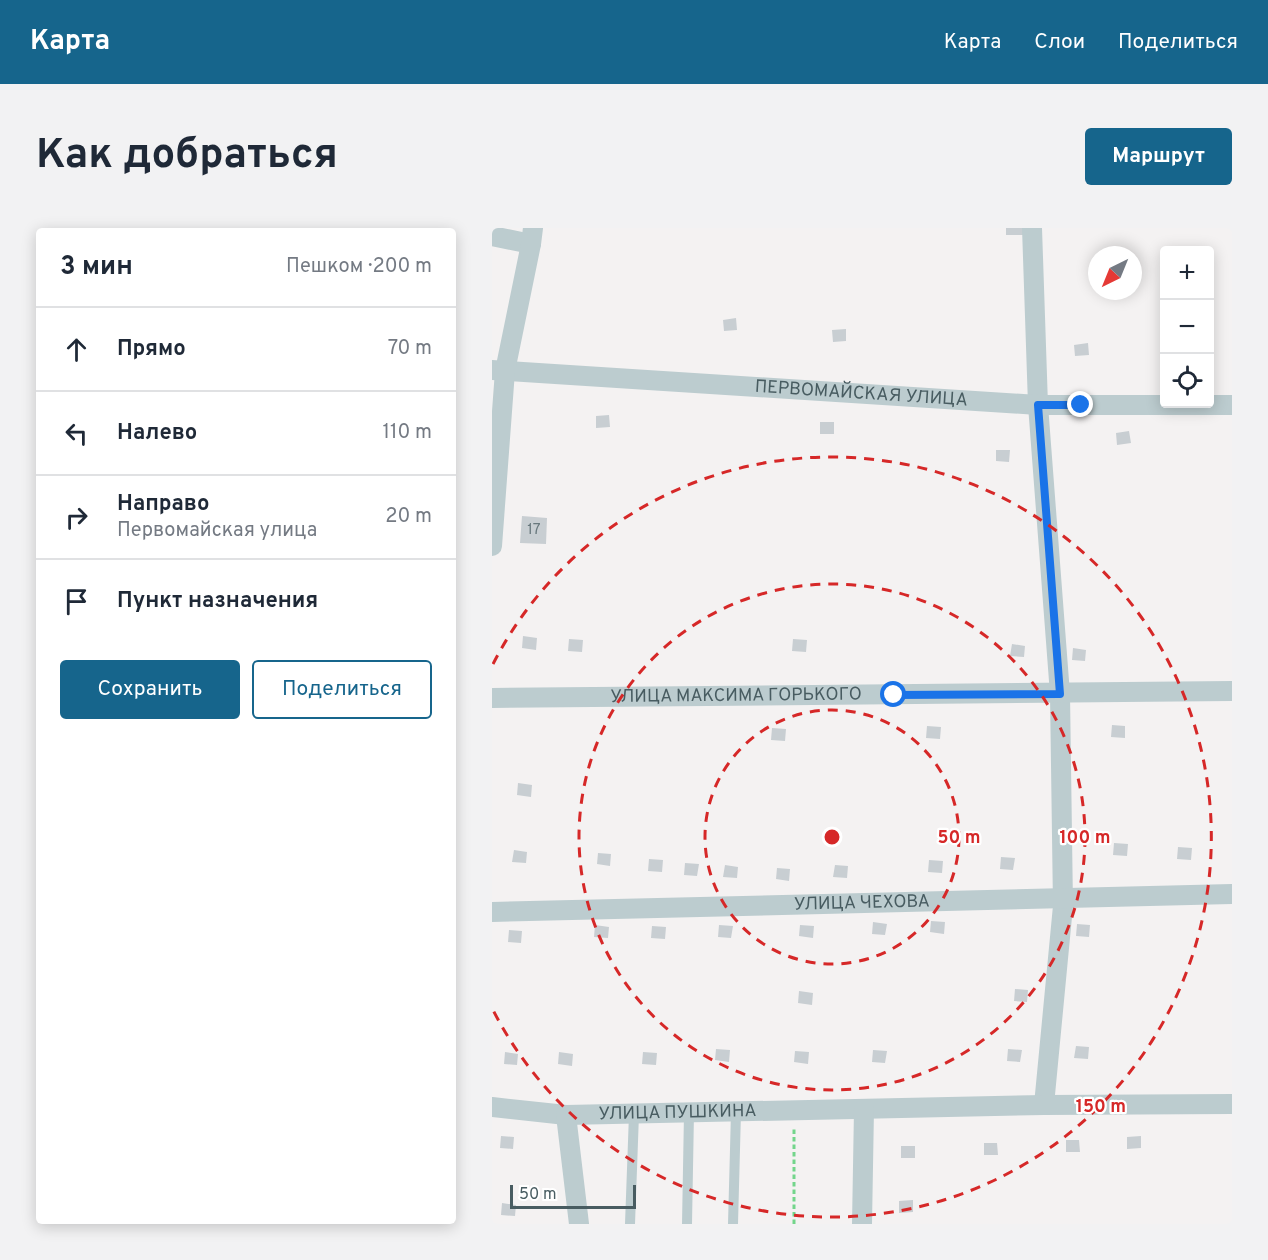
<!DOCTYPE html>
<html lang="ru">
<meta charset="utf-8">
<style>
:root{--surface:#fff;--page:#f2f2f3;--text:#1f2937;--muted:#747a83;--line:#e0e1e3;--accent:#16658c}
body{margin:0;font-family:Overpass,sans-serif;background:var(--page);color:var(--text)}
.controls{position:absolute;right:18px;top:18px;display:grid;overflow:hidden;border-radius:6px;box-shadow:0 3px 15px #0003}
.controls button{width:54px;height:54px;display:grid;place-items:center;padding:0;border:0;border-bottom:2px solid var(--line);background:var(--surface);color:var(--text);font:30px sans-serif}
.compass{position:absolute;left:596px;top:18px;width:54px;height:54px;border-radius:50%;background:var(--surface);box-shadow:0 3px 15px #0003;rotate:223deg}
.scale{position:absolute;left:18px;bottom:15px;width:126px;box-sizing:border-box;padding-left:6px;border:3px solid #485c61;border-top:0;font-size:16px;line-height:21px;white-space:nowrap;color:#485c61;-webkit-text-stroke:4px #fff;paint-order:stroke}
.stop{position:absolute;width:18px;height:18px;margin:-14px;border:4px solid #1a73e8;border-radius:50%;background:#fff}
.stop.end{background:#1a73e8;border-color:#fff;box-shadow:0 2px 6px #0008}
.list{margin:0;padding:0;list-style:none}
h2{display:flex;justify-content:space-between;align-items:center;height:78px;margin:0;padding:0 24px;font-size:26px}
h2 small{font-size:20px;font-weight:400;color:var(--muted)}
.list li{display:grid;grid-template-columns:39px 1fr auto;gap:18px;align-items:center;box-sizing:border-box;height:84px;padding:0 24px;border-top:2px solid var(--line)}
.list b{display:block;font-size:22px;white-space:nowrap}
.list p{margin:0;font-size:20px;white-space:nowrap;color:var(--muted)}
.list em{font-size:20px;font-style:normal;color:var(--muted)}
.actions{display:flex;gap:12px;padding:18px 24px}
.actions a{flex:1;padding:14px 0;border:2px solid var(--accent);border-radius:6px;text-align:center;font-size:21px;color:var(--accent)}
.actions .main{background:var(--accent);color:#fff}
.icon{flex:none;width:33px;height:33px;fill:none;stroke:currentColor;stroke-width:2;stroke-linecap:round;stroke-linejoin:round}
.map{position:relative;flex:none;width:740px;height:996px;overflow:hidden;border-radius:6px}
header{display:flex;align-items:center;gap:36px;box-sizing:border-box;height:84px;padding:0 30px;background:var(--accent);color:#fff}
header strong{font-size:28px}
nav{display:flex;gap:33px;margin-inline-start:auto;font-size:21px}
.intro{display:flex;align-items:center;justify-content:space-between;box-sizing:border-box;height:144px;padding:0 36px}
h1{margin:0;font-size:42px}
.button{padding:15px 27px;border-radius:6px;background:var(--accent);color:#fff;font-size:21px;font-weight:700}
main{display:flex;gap:36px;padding:0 36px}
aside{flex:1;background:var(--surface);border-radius:6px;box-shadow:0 3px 15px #0003}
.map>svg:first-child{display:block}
.building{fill:#c8ced2}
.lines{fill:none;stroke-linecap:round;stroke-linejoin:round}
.path{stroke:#73d58b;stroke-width:3;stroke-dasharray:4.5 3;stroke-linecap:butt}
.service{stroke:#bccccf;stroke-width:10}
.minor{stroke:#bccccf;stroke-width:20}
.route{stroke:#1a73e8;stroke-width:8}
.ring{fill:none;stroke:#d62828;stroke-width:3;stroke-dasharray:10 8}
.labels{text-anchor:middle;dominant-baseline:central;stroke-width:4.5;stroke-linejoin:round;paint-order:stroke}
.number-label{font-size:15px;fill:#68787d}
.street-label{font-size:18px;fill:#485c61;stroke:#fff}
.centre{fill:#d62828;stroke:#fff;stroke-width:3}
.ring-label{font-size:18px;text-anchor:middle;font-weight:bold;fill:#d62828;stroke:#fff;stroke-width:4.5;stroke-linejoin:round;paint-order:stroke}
</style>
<header>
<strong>Карта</strong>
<nav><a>Карта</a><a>Слои</a><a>Поделиться</a></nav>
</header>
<div class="intro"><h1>Как добраться</h1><a class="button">Маршрут</a></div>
<main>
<aside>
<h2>3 мин<small>Пешком · 200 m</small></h2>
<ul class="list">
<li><svg class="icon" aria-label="ahead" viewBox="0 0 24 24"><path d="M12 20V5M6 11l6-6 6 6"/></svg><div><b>Прямо</b></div><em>70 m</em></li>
<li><svg class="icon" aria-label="left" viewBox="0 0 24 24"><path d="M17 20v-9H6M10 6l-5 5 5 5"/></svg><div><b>Налево</b></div><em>110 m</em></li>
<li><svg class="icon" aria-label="right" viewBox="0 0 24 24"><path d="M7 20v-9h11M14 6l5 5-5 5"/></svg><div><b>Направо</b><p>Первомайская улица</p></div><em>20 m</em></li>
<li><svg class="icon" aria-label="arrive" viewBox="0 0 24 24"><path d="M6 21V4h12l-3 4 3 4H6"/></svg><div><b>Пункт назначения</b></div></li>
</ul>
<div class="actions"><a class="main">Сохранить</a><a>Поделиться</a></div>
</aside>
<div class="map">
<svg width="740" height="996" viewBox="0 0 740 996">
<rect width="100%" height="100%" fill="#f4f2f2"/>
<path class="building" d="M514,0H538V7H514Z
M244,90L245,102L232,103L231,92Z
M354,101V113L341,114L340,102Z
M596,115L597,127L583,128L582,117Z
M117,187L118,199L104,200V188Z
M328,194H342V206H328Z
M637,203L639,215L625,217L624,205Z
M504,222H518L517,234L504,233Z
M30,288L55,290L54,316L28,315Z
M31,408L45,410L44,422L30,420Z
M77,411L91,412L90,424L76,423Z
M301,411L315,412L314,424L300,423Z
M520,416L533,418L532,429L518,428Z
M581,420L594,422L593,433L580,432Z
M620,497L633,498V510L619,509Z
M435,498L449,499L448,511L434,510Z
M280,500L294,501L293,513L279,512Z
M26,555L40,557L39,569L25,567Z
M622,615L636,616L635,628L621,627Z
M686,619L700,620L699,632L685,631Z
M22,622L35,624L34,635L20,634Z
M106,625L119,626L118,638L105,636Z
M509,629L523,630L521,642L508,641Z
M157,631L171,632L170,644L156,643Z
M437,632L451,633L450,645L436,644Z
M193,635L207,636L205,648L192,647Z
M233,637L246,639L245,650L231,649Z
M343,637L356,638L355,650L341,649Z
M285,640L298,641L297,653L284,651Z
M439,693L453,694L452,706L438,704Z
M381,694L395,696L393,707L380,706Z
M585,696L598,697L597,709L584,708Z
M103,697L117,699L116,710L102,709Z
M227,697L241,698L239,710L226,709Z
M308,697L322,698L321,710L307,708Z
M160,698L174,699L173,711L159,710Z
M17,702L30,703L29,715L16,714Z
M523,761L536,762L535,774L522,773Z
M307,763L321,765L320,777L306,775Z
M584,818L597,819L596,831L582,830Z
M224,821L238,822L237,834L223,832Z
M516,821L530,822L528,834L515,833Z
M381,822L395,823L393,835L380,834Z
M303,823L317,824L316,836L302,834Z
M13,824L26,826L25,837L12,836Z
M67,824L81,826L80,838L66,836Z
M151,824L165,825L164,837L150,836Z
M9,908L22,909L21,921L8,920Z
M649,908V920L635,921V909Z
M574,912H587L588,924H574Z
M492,915H505L506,927H492Z
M409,918H423V930H409Z
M421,972V984L407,985V973Z
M10,975L24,977L23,988L9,987Z"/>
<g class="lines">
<path class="path" d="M302,996V899"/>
<path class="service" d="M138,996L142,886
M195,996L197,885
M241,996L244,884"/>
<g class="minor">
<path d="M540,0L546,177L568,466L571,678L552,877"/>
<path d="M0,8L39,16"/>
<path id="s1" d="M0,142L546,177H740"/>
<path d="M0,318L13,143L39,16L41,0"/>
<path id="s2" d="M0,470L740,463"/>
<path id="s3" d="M0,684L740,666"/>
<path id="s4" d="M0,879L74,887L552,877L740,876"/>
<path d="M74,887L87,996"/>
<path d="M370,996L372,881"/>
</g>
</g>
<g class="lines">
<path class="route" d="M402,467L568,466L546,177H589"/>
</g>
<g class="ring">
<circle cx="340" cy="609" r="127"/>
<circle cx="340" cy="609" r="253"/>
<path d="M1 436A380 380 0 1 1 1 782"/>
</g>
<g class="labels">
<g class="number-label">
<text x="42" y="302">17</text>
</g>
<g class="street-label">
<text stroke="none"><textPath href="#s1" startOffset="370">ПЕРВОМАЙСКАЯ УЛИЦА</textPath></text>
<text stroke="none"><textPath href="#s2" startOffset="244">УЛИЦА МАКСИМА ГОРЬКОГО</textPath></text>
<text stroke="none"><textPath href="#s3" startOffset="370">УЛИЦА ЧЕХОВА</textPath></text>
<text stroke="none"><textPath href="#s4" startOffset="186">УЛИЦА ПУШКИНА</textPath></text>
</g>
</g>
<circle cx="340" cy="609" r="9" class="centre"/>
<g class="ring-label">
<text x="467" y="615">50 m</text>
<text x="593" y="615">100 m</text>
<text x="609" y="884">150 m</text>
</g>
</svg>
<div class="controls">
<button>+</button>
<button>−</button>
<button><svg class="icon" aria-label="locate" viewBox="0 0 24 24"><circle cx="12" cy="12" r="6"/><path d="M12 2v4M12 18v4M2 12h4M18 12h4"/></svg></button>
</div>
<svg class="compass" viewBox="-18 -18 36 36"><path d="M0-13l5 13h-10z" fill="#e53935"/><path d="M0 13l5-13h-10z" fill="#747a83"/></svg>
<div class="scale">50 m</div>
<div class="stop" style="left:402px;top:467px"></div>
<div class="stop end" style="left:589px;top:177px"></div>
</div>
</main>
